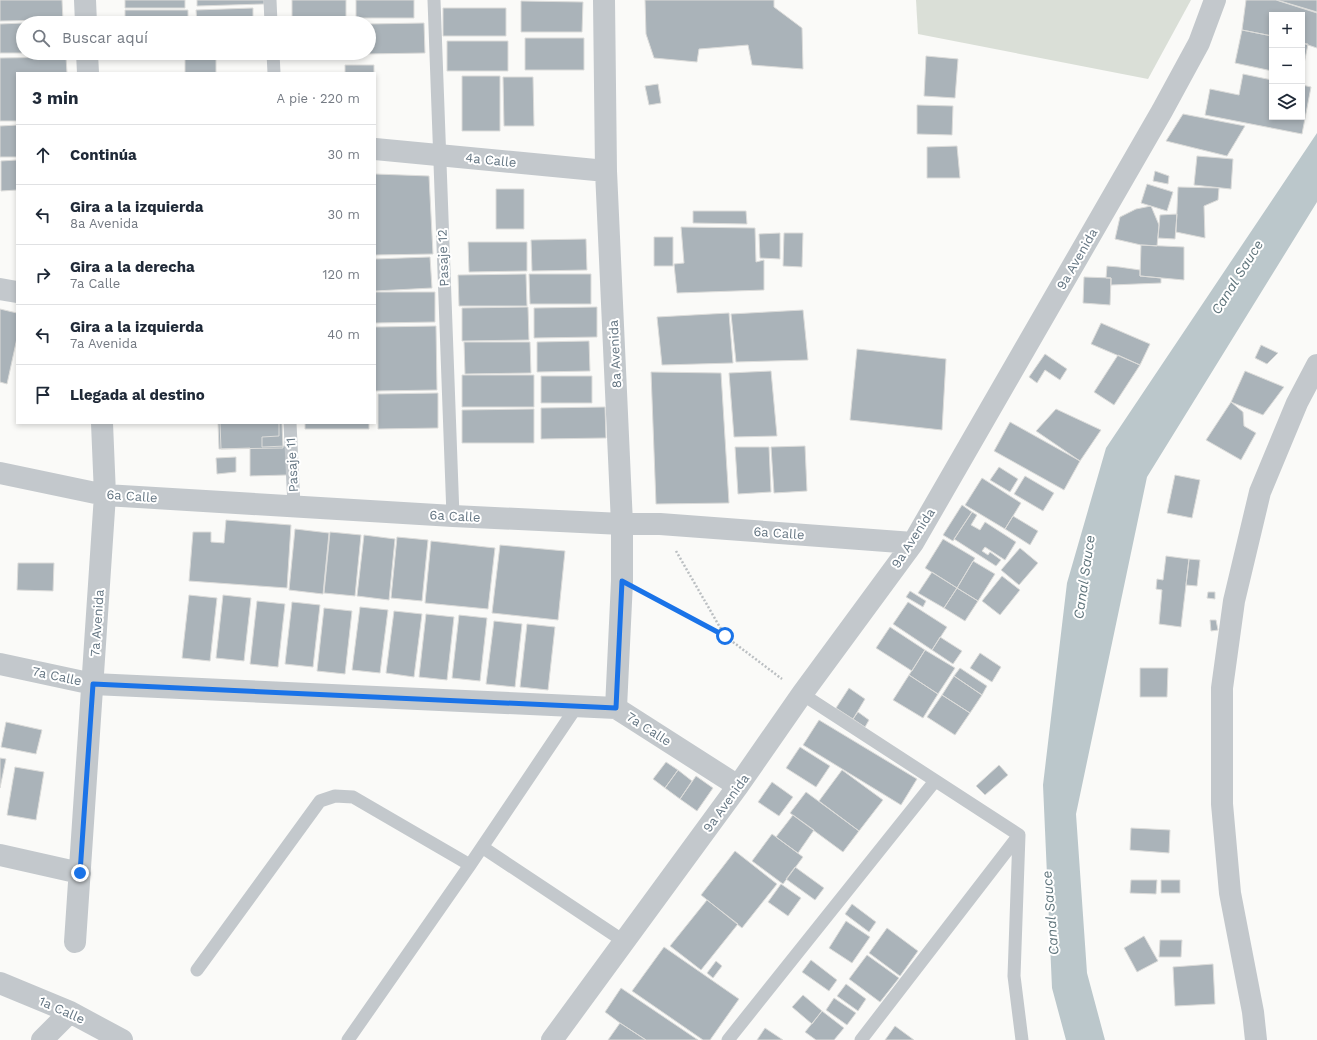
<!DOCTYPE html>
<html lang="es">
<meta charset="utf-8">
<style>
:root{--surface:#fff;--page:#f6f6f7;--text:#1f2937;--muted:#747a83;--line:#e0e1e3}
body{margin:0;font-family:"Work Sans",sans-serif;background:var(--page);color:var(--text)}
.controls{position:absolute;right:12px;top:12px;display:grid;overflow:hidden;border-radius:0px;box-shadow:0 2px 6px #0003}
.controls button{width:36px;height:36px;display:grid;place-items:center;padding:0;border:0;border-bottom:1px solid var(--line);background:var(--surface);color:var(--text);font:20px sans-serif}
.stop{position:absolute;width:12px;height:12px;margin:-9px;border:3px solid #1a73e8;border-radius:50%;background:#fff}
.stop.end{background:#1a73e8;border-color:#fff;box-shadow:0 1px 4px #0008}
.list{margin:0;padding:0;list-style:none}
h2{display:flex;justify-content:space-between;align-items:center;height:52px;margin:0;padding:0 16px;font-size:17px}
h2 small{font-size:13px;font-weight:400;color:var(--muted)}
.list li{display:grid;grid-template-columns:26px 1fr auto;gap:12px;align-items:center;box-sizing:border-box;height:60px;padding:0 16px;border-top:1px solid var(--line)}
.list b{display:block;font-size:15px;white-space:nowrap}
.list p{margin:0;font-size:13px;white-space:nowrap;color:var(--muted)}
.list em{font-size:13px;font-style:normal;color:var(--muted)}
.icon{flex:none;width:22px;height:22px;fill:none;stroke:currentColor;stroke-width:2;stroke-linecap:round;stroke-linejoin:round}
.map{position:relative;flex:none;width:1317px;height:1040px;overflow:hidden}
.search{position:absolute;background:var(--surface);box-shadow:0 2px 6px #0003;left:16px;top:16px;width:360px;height:44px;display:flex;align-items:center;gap:10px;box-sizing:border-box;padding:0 14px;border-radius:22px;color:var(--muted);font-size:15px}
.panel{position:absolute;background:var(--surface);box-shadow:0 2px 6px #0003;left:16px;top:72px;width:360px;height:352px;border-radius:0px}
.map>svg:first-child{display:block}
.green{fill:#dadfd7}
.water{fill:#bbc7cb}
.building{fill:#aab3b9;stroke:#dcdcda}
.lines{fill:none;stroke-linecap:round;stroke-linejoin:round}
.path{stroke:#bbbfc2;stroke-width:2.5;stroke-dasharray:2 2;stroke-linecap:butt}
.service{stroke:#c3c8cc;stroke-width:13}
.minor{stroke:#c3c8cc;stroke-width:22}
.route{stroke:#1a73e8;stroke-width:5}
.labels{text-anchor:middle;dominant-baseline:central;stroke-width:4;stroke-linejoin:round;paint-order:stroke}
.street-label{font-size:13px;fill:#657683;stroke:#fff}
.water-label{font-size:14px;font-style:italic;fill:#60757c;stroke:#fff}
</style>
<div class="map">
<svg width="1317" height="1040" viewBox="0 0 1317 1040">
<rect width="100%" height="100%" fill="#fafaf8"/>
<path class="green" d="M916,0H1191L1148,79L918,34Z"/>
<path class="water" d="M1317,133V202L1147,477L1076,814L1087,973L1105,1040H1066L1052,988L1043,785L1067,583L1106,448Z"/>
<path class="building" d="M0,0H62L63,20L0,21Z
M125,0H185V8H125Z
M197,0H264V4L197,6Z
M292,0H346V23H292Z
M356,0H414V18H356Z
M645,0H774V7L802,28L803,69L752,65L748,45L699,49L697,62L654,58L646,34Z
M1246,0H1276L1317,13V48L1302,43V15H1272V36L1242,30Z
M1277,0H1317V12Z
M521,1L583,2L582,32H521Z
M253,8V23H197L196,10Z
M443,8H506V36H443Z
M125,10H188V23H125Z
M23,23V53H0V24Z
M424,23L425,53L366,54L369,53V24Z
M1242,30L1272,36V71L1235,63Z
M525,38H584V70H525Z
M447,41H508V71H447Z
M1302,43L1308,44L1302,74Z
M185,53H216V73H185Z
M296,53H346V58H296Z
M926,56L958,59L955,98L924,96Z
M66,57L67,73H17V121H0V58Z
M345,65H374V73H345Z
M1243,74L1272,80V117H1302V85L1311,87L1302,134L1205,115L1210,89L1239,95Z
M462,76H500V131H462Z
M503,77H533L534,126H504Z
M658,84L661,103L649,105L645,86Z
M917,105L953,106L952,135L917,134Z
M1183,114L1245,126L1227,156L1166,141Z
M17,125V157H0V126Z
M957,146L960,178H927V147Z
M1197,156L1233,159L1231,189L1194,185Z
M17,160V190L1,191V161Z
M1155,171L1169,176L1168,184L1153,181Z
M375,174L429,176L433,254L375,255Z
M1147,184L1173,192L1167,211L1141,203Z
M1178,187L1219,188L1218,200L1204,206L1205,238L1176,232Z
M496,189H524V229H496Z
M1151,206L1159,225L1157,246L1141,245L1115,239L1120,217L1136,209Z
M693,211H746L747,224L693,223Z
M1177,214L1175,239L1158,238L1160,215Z
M681,227L755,228L756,262L764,260V290L677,293L674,264L684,263Z
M780,233V259L760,258L759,234Z
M784,233H803L802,267L783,266Z
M654,237H673V266H654Z
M586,239L587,270L532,271L531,240Z
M468,242H527V271L469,272Z
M1141,245L1184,247V280L1140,276Z
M430,257L432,288L375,291V259Z
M1107,266L1119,267L1140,270V276L1161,278V283L1111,285V278H1106Z
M526,274L527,306H459L458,275Z
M529,274H591V304H530Z
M1084,277L1111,278L1110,305L1083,303Z
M375,292H435V322L375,323Z
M528,307L529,340L462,341V308Z
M597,307V337L534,338V308Z
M0,309L17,313V338L7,384L0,382Z
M803,310L808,360L736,362L731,314Z
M729,313L733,363L662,365L657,317Z
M1101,323L1150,344L1140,365L1091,344Z
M436,326L437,390L375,391V327Z
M589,341L590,371L537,372V342Z
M464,342H530L531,373L465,374Z
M1261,345L1278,353L1267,364L1255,358Z
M857,349L946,359L942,430L850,420Z
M1045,354L1067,369L1060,380L1045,370L1037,383L1029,377Z
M1118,355L1140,365L1114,405L1094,392Z
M771,371L777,436L734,437L729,373Z
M1245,371L1284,387L1263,415L1231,402Z
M651,372L721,373L729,503L656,504Z
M462,375H534V407H462Z
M541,376H592V403H541Z
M438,393V428L378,429V394Z
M1231,402L1243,412L1244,426L1256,433L1241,460L1206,440Z
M605,407L606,438L541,439V408Z
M534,409V443H462V410Z
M1056,409L1101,430L1080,461L1036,431Z
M1010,422L1080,461L1064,490L994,451Z
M218,423H282L283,448L219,449Z
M220,423H279V436L262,437V447L286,446L287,475L250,476V448L221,449Z
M305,423H369V429H305Z
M805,446L807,491L774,493L771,447Z
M735,447H769L771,492L738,494Z
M236,457V472L217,474L216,458Z
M999,467L1018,479L1010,492L990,480Z
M1175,475L1200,480L1192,518L1167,513Z
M1025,476L1054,493L1043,511L1014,494Z
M982,478L1021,503L1005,529L965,505Z
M962,505L972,512L953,541L943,535Z
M972,512L977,515L971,525L980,530L985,522L1016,542L1005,560L985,547L982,551L988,555L990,552L1001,560L996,566L954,539Z
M1013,516L1038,531L1030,545L1005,529Z
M226,520L291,525L287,588L189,581L193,532H211V542L224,543Z
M295,529L329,533L323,594L289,590Z
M330,532L361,535L355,596L324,593Z
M364,535L395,539L389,600L357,596Z
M397,537L428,540L422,601L391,598Z
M943,539L975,558L957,588L925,568Z
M431,541L495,548L488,609L425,603Z
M500,545L565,551L558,620L492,613Z
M1020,548L1038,563L1019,585L1001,570Z
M1166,556L1189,559L1181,627L1159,624L1162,590L1156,589L1157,579L1163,580Z
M1189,559L1200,560L1197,586L1186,585Z
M973,561L995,574L978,601L957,588Z
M18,563H54L53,591L17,590Z
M932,572L957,588L944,608L918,593Z
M1002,576L1020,590L1000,615L982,601Z
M957,588L978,601L965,621L944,608Z
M910,591L926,601L923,607L906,597Z
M1208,592H1215V599L1207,598Z
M189,595L217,598L210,661L182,658Z
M223,595L251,598L244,661L216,658Z
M257,601L285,604L278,667L250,664Z
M292,602L320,605L313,667L285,664Z
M908,602L947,627L932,650L893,624Z
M360,607L388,610L380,673L352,670Z
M324,608L352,611L345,674L317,671Z
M394,611L422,614L414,677L386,673Z
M426,614L454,617L447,680L419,677Z
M459,615L487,618L480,681L452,678Z
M1210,620H1216L1218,630L1211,631Z
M494,621L522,624L515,687L486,684Z
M527,624L555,627L548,690L520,687Z
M890,627L925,650L912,671L876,648Z
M940,637L962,651L953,664L932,650Z
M925,650L955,668L938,694L909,675Z
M980,653L1001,667L992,682L970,668Z
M960,668L987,686L982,695L954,676Z
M1140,668H1168L1167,697H1140Z
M909,675L938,694L923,718L893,700Z
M954,676L982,695L970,713L942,695Z
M849,688L865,699L853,719L836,708Z
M942,695L970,713L955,735L927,717Z
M858,712L869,720L865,727L853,719Z
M819,720L917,779L901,805L803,745Z
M6,722L42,730L36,754L1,747Z
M800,747L830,766L816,787L786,768Z
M0,758L6,759L0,788Z
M666,762L678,770L665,788L653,779Z
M999,765L1008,775L985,795L976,786Z
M15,767L44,772L36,820L7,815Z
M678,770L692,781L680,799L665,788Z
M842,770L883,800L859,831L819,801Z
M696,776L713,788L697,811L680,799Z
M772,782L793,797L779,816L758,802Z
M806,792L859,831L843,852L790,813Z
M793,815L814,830L798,853L776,837Z
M1131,828L1170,830L1169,853L1130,850Z
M772,834L803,857L783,884L752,861Z
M735,851L777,884L742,928L701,895Z
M795,867L824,888L815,900L786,879Z
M1131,880H1157L1156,894L1130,893Z
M1161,880H1180V893H1161Z
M781,884L801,898L788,916L768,902Z
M707,900L738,924L701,970L670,946Z
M852,904L876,922L869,932L845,914Z
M846,921L870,937L852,963L829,948Z
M887,928L918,951L900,976L869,953Z
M1144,936L1158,961L1137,972L1124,948Z
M1160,940H1182L1181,957H1159Z
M664,947L739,999L710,1040H703L632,991Z
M867,955L899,978L880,1002L849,979Z
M811,960L837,980L829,991L802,972Z
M716,961L722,966L713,978L707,973Z
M1213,964L1215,1004L1175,1006L1173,967Z
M846,984L866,999L858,1011L837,996Z
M621,988L698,1040H646L620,1023L605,1012Z
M803,995L822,1011L812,1024L792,1007Z
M834,998L856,1013L847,1025L826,1010Z
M822,1011L844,1028L834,1040H816L805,1032Z
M620,1023L646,1040H608Z
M895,1026L914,1040H885Z
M765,1028L783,1040H757Z"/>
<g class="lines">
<path class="path" d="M676,551L725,636L782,679
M646,594L725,636"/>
<path class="service" d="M270,0L271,23
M434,0L453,516
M273,53L274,73
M290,423L294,506
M802,694L1019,835L1014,976L1022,1040
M482,847L625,942
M197,970L320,801L335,796L353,797L470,865
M348,1040L470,865L577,706
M728,1040L935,781
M861,1040L1019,835"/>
<path class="minor" d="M85,0L86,23
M604,0L606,171L622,524V581L616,708
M87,53L88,73
M375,149L606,171
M0,289L17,292
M0,473L105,495L453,516L622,524H660L913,543
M0,664L93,684L616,708L738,786
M0,855L80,873
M75,942L105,495L102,423
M0,983L70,1012L122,1040
M42,1040L70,1012
M552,1040L738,786L802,694L913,543L1162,111L1199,43L1215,0
M1256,1040L1253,1012L1230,893L1222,804V688L1234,601L1260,492L1297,403L1317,365"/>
</g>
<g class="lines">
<path class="route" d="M80,873L93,684L616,708L622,581L725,636"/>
</g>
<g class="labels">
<g class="street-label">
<text transform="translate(491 160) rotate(6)">4a Calle</text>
<text transform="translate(443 258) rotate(-92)">Pasaje 12</text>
<text transform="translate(1077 259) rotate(-60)">9a Avenida</text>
<text transform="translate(615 354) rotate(-93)">8a Avenida</text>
<text transform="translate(292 465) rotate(-93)">Pasaje 11</text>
<text transform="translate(132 496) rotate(4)">6a Calle</text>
<text transform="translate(455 516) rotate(3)">6a Calle</text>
<text transform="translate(779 533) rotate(4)">6a Calle</text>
<text transform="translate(913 538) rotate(-57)">9a Avenida</text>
<text transform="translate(97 623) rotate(-86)">7a Avenida</text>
<text transform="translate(57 676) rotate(12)">7a Calle</text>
<text transform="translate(649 729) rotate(33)">7a Calle</text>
<text transform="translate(726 803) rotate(-54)">9a Avenida</text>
<text transform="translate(62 1010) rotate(24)">1a Calle</text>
</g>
<g class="water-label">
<text transform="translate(1237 277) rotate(-58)">Canal Sauce</text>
<text transform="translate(1084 577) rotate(-82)">Canal Sauce</text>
<text transform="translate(1050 913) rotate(-95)">Canal Sauce</text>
</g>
</g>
</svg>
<div class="controls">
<button>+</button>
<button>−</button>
<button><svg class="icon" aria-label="layers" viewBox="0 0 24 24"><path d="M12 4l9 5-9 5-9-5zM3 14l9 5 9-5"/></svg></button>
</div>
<div class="stop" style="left:725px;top:636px"></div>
<div class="stop end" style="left:80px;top:873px"></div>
<div class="search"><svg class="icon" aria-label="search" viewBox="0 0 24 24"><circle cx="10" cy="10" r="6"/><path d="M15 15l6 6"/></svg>Buscar aquí</div>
<section class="panel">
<h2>3 min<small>A pie · 220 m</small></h2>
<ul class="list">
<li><svg class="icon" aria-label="ahead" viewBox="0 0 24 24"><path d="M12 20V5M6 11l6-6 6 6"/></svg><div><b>Continúa</b></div><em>30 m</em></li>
<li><svg class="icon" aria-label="left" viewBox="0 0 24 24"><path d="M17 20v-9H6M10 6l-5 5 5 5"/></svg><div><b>Gira a la izquierda</b><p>8a Avenida</p></div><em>30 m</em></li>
<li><svg class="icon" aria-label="right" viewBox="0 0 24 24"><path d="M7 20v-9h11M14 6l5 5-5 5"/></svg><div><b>Gira a la derecha</b><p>7a Calle</p></div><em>120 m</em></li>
<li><svg class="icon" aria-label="left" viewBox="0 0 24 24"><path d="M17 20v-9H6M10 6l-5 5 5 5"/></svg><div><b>Gira a la izquierda</b><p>7a Avenida</p></div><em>40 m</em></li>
<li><svg class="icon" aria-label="arrive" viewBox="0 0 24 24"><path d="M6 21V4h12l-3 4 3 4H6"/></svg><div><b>Llegada al destino</b></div></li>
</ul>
</section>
</div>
